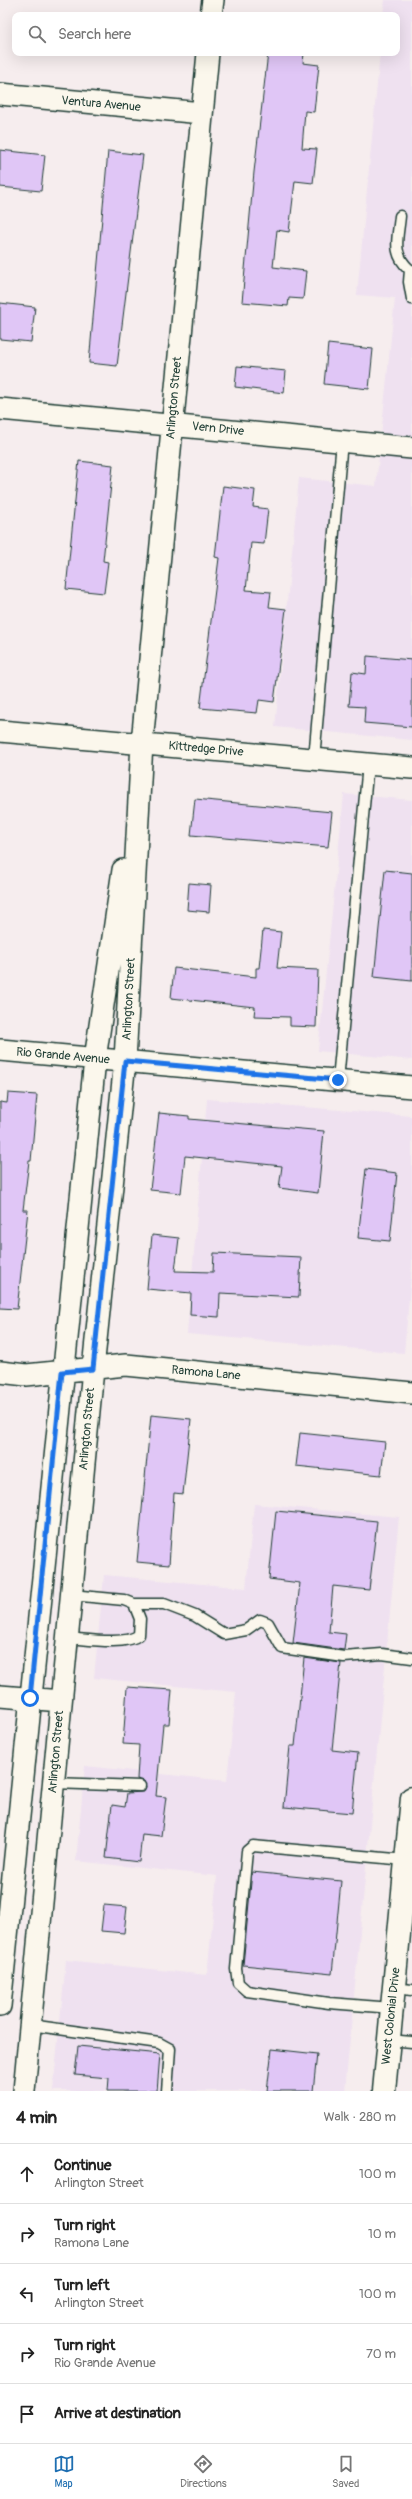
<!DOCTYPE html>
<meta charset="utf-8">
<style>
:root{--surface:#fff;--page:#f2f2f2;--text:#222;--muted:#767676;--line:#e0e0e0;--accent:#1f6fb2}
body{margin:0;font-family:Pangolin,sans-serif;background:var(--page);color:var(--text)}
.stop{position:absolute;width:12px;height:12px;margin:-9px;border:3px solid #1a73e8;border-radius:50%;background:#fff}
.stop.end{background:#1a73e8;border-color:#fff;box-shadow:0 1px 4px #0008}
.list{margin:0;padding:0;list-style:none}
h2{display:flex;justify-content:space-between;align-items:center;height:52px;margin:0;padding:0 16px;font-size:17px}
h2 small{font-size:13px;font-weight:400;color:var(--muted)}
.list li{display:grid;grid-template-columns:26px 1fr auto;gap:12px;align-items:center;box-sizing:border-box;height:60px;padding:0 16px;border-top:1px solid var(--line)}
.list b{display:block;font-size:15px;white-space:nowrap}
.list p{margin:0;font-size:13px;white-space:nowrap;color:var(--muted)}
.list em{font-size:13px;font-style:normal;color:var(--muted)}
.icon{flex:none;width:22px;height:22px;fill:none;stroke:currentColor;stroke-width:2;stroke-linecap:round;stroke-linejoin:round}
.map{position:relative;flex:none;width:412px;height:2091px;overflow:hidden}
.search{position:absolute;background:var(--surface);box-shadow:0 4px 16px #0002;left:12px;right:12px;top:12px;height:44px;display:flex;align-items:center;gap:10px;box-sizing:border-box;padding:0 14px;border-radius:8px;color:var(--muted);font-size:15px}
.sheet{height:352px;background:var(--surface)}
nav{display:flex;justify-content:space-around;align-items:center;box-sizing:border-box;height:56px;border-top:1px solid var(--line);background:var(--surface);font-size:11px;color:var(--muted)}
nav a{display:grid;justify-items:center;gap:2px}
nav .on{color:var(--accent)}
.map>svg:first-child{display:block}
.built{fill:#efe1f0}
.building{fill:#e0c6f6;stroke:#1f3d34}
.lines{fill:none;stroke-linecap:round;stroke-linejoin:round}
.lane-casing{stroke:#1f3d34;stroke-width:13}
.street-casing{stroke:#1f3d34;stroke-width:24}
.highway-casing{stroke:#1f3d34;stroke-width:25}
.lane{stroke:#fbf7ec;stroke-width:10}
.street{stroke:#fbf7ec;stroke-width:21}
.highway{stroke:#fbf7ec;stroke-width:22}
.route{stroke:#1a73e8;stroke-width:5}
.labels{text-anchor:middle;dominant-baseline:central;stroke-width:3;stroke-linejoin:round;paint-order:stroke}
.street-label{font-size:12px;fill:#1f3d34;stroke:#fbf7ec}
</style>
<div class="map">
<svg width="412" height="2091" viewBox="0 0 412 2091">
<rect width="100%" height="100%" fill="#f6edee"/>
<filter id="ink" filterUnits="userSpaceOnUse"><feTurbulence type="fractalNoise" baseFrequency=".025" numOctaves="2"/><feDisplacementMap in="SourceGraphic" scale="8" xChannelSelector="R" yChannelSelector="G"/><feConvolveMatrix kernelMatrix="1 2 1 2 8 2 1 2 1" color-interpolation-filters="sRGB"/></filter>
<g filter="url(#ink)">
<path class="built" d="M385,0H412V740L275,727L299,478L376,486L395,298L357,295L380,53H397V15H383Z
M344,794L412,800V1060L318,1051Z
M207,1099L412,1116V1266L404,1353L187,1334Z
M254,1504L399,1517L345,2091H53L66,1960L207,1975L217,1876L76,1861L85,1766L227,1781L236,1692L94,1678L104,1575L246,1588Z"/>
<path class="building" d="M268,53H304L303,63L319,65L314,112L305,111L302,148L317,149L313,183L295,181L289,232L277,230L273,267L306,271L303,299L289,298L288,306L242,302L254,172Z
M0,150L45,155L41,191L0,187Z
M108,151L143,155L117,366L89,363Z
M0,303L35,307L31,342L0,339Z
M328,344L373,349L369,389L324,384Z
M237,366L286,371L284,393L235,387Z
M79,461L113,465L103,561L108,562L104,593L66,589Z
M223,486L255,490L253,507L268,509L264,544L251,543L246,590L271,592L269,607L286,609L274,702L259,700L257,713L200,708L219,558L215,557Z
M367,656L412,660V727L364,723L365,707L349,706L352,672L366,674Z
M195,799L332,812L328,847L191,835Z
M385,870L412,873V981L374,977Z
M189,883L211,885L209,912L187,910Z
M263,930L281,932L277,968L318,970L316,1027L290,1026V1017L254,1016L255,1007L171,998L174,968L256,977V968H259Z
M8,1093L37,1095L31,1161H29L23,1210H28L17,1309L0,1308V1102L7,1103Z
M159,1113L189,1116V1119L324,1131L318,1193L279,1188L282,1166L185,1156L181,1193L150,1190Z
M366,1169L397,1173L390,1241L358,1238Z
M152,1235L179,1238L175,1271L213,1272L214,1253L301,1257L299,1297L220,1293L219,1317L190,1315L191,1293L147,1289Z
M151,1415L191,1419L183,1494L174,1493L169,1565L137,1562Z
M300,1433L385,1442L381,1475L296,1466Z
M276,1511L377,1521L369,1590L333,1586L329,1632L346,1634L344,1650L293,1643L300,1583L269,1579Z
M304,1658L341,1663L332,1750L358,1753L352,1813L284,1807L290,1746H295Z
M127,1687L172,1690L169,1724H163L156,1796L166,1797L161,1836L142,1834L139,1862L106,1858L112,1805L125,1807L127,1793L143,1792L146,1787L144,1781L137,1779L139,1745L123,1744Z
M252,1872L341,1881L332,1974L243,1965Z
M104,1905L127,1907L124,1933L101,1931Z
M78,2046L160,2054L157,2091H108L109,2078L75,2075Z
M272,2049L317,2054L313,2091H267Z"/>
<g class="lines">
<g class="lane-casing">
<path id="lane" d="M400,216C398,239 391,253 410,270
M412,270H410L409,282L412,299
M314,759L342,441
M338,1080L368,764
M134,1604H164L195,1616L224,1634L246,1630L260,1620L268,1623L282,1648L344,1657L382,1654L412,1658
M67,1638C85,1639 125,1646 139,1635L140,1619L134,1604L124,1600L71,1595
M53,1783L140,1786
M394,1988L412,1990
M392,2008L329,2003L247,1991L238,1983L236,1969L247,1851L253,1846L406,1860
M30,2025L159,2043L170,2049L167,2091
M389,2040L412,2042"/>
</g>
<g class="street-casing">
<path id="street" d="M211,15L213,0
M0,94L202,113
M0,409L412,448
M0,731L412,768
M0,1050L412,1087
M0,1372L26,1375L126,1365L412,1393
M0,1696L61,1701
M0,2006L95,1059L123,870
M24,2091L93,1369L125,1061L142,743L208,53"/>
</g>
<g class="highway-casing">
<path id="highway" d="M384,2091L412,1798"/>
</g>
<use href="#lane" class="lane"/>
<use href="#street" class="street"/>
<use href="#highway" class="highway"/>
</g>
</g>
<g class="lines" filter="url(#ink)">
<path class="route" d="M30,1698L62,1372L93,1369L125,1061L338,1080"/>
</g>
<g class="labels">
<g class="street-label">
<text transform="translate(101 104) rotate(5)">Ventura Avenue</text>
<text transform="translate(174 398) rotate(-85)">Arlington Street</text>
<text transform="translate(218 429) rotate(6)">Vern Drive</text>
<text transform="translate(206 749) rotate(5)">Kittredge Drive</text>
<text transform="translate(129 999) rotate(-87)">Arlington Street</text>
<text transform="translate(63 1056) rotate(5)">Rio Grande Avenue</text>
<text transform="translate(206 1373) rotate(5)">Ramona Lane</text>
<text transform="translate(87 1429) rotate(-85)">Arlington Street</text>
<text transform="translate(56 1752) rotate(-85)">Arlington Street</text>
<text transform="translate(391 2016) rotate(-84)">West Colonial Drive</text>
</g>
</g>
</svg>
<div class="stop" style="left:30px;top:1698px"></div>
<div class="stop end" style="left:338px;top:1080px"></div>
<div class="search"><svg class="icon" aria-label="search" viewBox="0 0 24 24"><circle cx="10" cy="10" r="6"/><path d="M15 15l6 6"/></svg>Search here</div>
</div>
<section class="sheet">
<h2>4 min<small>Walk · 280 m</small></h2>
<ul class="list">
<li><svg class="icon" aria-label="ahead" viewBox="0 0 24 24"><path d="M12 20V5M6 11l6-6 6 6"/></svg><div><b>Continue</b><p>Arlington Street</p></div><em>100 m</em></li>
<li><svg class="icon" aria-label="right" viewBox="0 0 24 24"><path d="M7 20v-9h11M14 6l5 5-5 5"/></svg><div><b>Turn right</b><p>Ramona Lane</p></div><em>10 m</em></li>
<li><svg class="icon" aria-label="left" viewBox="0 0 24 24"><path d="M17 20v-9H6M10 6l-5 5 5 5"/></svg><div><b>Turn left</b><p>Arlington Street</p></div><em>100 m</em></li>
<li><svg class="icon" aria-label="right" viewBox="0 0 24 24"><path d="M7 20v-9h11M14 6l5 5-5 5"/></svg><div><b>Turn right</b><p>Rio Grande Avenue</p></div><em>70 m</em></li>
<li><svg class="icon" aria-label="arrive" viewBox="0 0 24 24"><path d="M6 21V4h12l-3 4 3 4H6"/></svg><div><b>Arrive at destination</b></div></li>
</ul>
</section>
<nav>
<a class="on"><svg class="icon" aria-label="map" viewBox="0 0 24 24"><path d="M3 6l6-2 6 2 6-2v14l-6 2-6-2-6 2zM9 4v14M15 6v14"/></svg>Map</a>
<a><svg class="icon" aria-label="directions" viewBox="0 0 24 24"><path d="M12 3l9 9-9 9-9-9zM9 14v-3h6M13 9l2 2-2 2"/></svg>Directions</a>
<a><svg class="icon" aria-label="saved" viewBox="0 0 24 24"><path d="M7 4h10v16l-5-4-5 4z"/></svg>Saved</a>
</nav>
